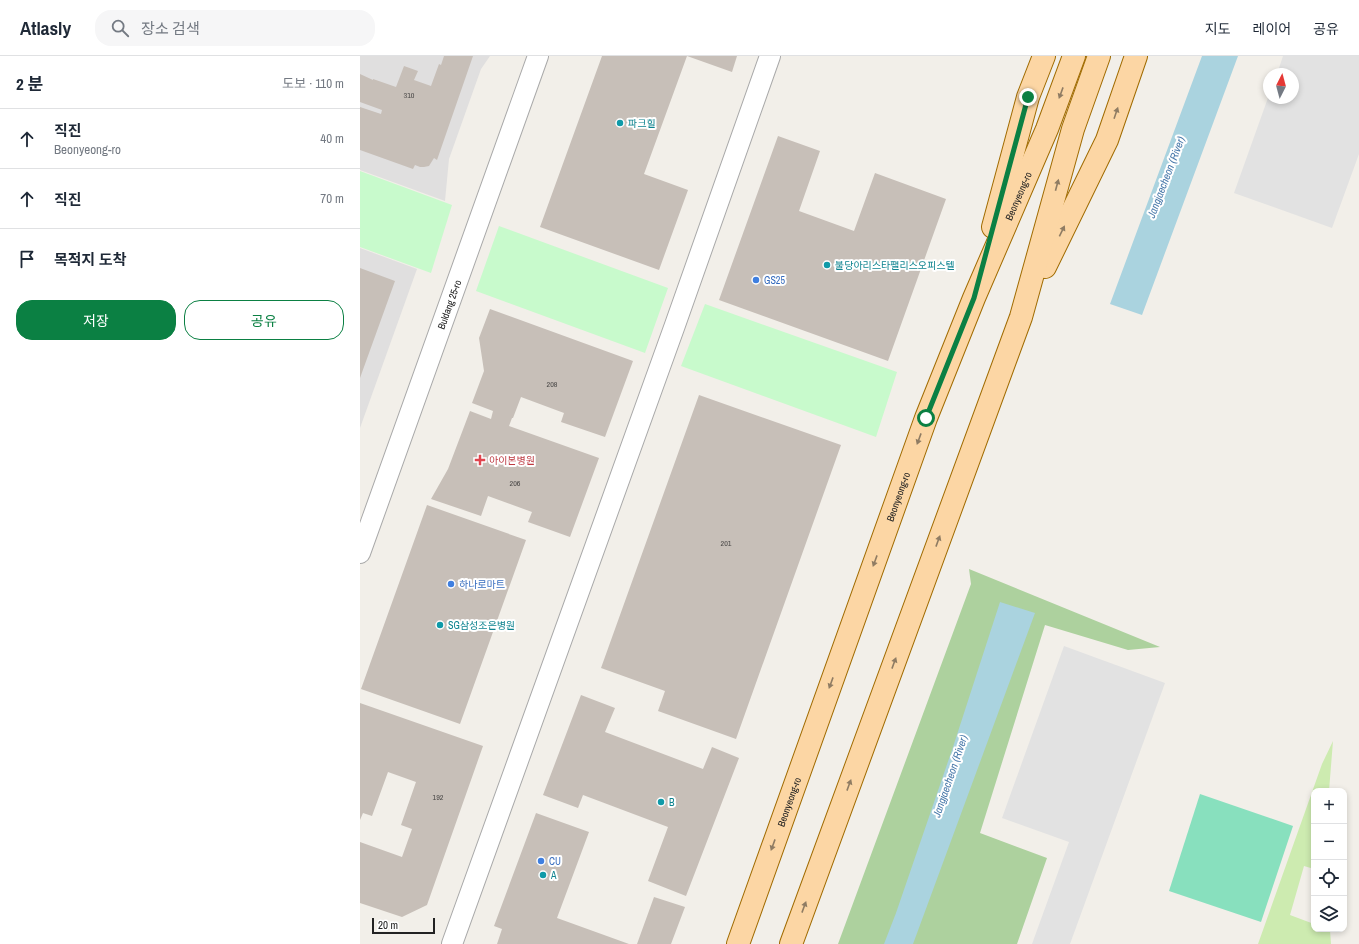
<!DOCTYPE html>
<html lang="ko">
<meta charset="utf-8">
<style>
:root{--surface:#fff;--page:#f6f6f7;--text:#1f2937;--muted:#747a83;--line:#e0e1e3;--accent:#0b8043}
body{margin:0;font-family:"Archivo Narrow","Noto Sans KR",sans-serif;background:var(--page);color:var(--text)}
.controls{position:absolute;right:12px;bottom:12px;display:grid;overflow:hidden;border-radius:8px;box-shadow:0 2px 6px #0003}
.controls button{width:36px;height:36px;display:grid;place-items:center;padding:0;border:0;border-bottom:1px solid var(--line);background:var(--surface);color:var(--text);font:20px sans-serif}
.compass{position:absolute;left:903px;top:12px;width:36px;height:36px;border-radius:50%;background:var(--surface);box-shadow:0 2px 6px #0003;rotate:6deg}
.scale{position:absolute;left:12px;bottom:10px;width:63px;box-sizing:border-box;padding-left:4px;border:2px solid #222;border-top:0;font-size:11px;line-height:14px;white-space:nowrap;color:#222;-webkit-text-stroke:3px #fff;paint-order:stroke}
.stop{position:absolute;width:12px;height:12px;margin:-9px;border:3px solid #0b8043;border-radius:50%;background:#fff}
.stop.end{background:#0b8043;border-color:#fff;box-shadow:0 1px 4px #0008}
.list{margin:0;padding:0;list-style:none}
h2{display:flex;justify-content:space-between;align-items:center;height:52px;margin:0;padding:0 16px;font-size:17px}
h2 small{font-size:13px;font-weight:400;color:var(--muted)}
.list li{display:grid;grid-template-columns:26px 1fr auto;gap:12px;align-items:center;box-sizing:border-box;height:60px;padding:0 16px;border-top:1px solid var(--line)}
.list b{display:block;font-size:15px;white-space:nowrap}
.list p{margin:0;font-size:13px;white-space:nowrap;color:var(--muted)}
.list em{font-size:13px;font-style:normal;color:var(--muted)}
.actions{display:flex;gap:8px;padding:12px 16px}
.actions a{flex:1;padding:9px 0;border:1px solid var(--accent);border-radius:16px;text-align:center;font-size:14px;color:var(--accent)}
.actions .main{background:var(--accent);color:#fff}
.icon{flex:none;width:22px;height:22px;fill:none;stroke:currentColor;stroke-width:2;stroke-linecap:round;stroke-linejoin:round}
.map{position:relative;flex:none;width:999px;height:888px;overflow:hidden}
header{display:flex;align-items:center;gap:24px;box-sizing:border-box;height:56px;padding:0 20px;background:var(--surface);border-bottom:1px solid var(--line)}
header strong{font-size:19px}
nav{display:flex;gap:22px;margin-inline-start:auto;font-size:14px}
.search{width:280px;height:36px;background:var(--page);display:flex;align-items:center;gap:10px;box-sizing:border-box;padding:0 14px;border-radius:16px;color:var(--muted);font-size:15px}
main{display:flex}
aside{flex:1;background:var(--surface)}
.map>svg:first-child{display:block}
.residential{fill:#e0dfdf}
.grass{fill:#cdebb0}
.forest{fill:#add19e}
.park{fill:#c8facc}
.pitch{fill:#88e0be}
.parking{fill:#e2e2e2}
.water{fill:#aad3df}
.building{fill:#c7bfb8}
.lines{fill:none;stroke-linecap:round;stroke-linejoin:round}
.minor-casing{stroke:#a9a9a9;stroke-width:22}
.major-casing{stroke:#a06b00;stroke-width:24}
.minor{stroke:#fff;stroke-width:20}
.major{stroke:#fcd6a4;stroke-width:22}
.oneway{fill:#8f7c63}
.route{stroke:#0b8043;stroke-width:5}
.culture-dot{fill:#0f9aa8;stroke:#fff;stroke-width:1.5}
.shop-dot{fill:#3f7fe0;stroke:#fff;stroke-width:1.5}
.health-dot{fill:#e0444e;stroke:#fff;stroke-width:1.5}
.labels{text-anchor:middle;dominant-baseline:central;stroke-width:4;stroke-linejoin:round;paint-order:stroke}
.number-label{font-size:8px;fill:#4b4948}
.culture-label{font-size:10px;fill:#0d838f;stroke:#fff;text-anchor:start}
.street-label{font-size:10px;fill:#222;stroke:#fff}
.shop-label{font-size:10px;fill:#366cbe;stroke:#fff;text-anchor:start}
.health-label{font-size:10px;fill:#be3a42;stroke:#fff;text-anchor:start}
.water-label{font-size:11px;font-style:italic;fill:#4a7aab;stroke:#fff}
</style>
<header>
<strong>Atlasly</strong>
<div class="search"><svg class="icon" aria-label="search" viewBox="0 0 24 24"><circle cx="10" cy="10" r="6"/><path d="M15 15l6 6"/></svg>장소 검색</div>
<nav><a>지도</a><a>레이어</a><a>공유</a></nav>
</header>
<main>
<aside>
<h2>2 분<small>도보 · 110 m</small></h2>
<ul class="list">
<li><svg class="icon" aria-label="ahead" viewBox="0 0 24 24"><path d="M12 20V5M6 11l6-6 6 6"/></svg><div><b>직진</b><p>Beonyeong-ro</p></div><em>40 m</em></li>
<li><svg class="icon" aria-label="ahead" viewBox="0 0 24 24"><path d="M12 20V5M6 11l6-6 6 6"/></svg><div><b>직진</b></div><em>70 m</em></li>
<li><svg class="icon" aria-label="arrive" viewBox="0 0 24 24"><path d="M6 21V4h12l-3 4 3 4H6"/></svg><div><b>목적지 도착</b></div></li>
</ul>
<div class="actions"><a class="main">저장</a><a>공유</a></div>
</aside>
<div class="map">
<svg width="999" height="888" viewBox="0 0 999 888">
<rect width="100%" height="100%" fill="#f2efe9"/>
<path class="residential" d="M0,0H130L121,13L89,103L85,145L0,114Z
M0,192L57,213L0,372Z"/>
<path class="grass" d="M973,685L969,735H954V813L944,810L930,859L954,868V873L970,874L971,888H898L962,708Z"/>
<path class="forest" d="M609,513L800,591L768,594L685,569L620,777L687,802L657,888H478L611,528Z"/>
<path class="park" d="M0,115L92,149L71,217L0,191Z
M139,170L308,232L285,297L116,235Z
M345,248L537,316L516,381L321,310Z"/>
<path class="pitch" d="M840,738L933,770L901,866L809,835Z"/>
<path class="parking" d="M923,0H999V98L972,172L874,137L909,39V42H933V18H917Z
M704,590L805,627L710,888H672L709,786L642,762Z"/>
<path class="water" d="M842,0H878L782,259L750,248Z
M640,546L675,557L553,888H524L536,857L593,691Z"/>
<path class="building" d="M84,0H113L77,104L74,102L69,110L64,111H60L55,109L53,113L0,94V51L21,58L22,54L0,46V18L13,24V23L36,31L44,10L58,15L54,24L71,30L79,8L81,9Z
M242,0H327L284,118L328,134L299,214L180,171Z
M327,0H377L372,16Z
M418,80L460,95L439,155L494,175L515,117L586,143L528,305L359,244Z
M0,212L35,225L0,322Z
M130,253L273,305L245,381L201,366L204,357L161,341L153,362H152L149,370L239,402L210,481L168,466L172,456L128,440L121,460L71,443L88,413L110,355L131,363L133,355L112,347L124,315L119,282Z
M339,339L481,389L376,683L298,655L305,635L241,612Z
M67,449L166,484L100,668L1,633Z
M221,639L255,652L245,676L343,713L352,691L379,702L326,840L288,825L308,771L223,739L218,752L183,739Z
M0,647L123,690L67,849L42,861L0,847V786L42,801L52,773L41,769L56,726L28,716L12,760L3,757L0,764Z
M176,757L229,776L197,862L269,888H137L142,873L134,870Z
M294,841L325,851L311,888H277Z"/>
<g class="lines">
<g class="minor-casing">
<g id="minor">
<path id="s1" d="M0,497L178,0"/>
<path d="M92,888L315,269L410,0"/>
</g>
</g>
<g class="major-casing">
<g id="major">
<path d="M633,171L668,41L684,0"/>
<path d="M685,211L747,84L776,0"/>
<path id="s2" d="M378,888L566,362L614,242L687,73L714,0"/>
<path d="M431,888L661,261L713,73L739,0"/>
</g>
</g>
<use href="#minor" class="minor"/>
<use href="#major" class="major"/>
</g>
<defs><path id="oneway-solid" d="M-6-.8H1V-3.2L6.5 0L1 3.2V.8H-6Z"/></defs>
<g class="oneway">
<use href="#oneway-solid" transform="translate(701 37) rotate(110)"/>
<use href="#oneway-solid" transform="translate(756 57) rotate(-71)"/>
<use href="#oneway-solid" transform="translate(697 129) rotate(-75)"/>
<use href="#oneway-solid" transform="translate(702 175) rotate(-64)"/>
<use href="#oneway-solid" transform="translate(559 383) rotate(110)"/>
<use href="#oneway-solid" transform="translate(578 485) rotate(-70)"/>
<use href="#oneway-solid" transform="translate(515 505) rotate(110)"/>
<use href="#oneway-solid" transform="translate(534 607) rotate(-70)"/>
<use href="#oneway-solid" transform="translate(471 627) rotate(110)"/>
<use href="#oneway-solid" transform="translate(489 729) rotate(-70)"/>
<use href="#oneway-solid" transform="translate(413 789) rotate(110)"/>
<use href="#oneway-solid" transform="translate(444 851) rotate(-70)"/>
</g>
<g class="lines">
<path class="route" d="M566,362L614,242L668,41"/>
</g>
<g class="culture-dot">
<circle cx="260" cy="67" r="4"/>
<circle cx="467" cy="209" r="4"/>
<circle cx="80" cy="569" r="4"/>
<circle cx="301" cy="746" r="4"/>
<circle cx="183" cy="819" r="4"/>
</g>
<g class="shop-dot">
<circle cx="396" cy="224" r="4"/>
<circle cx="91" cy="528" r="4"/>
<circle cx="181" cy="805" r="4"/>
</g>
<path class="health-dot" d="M118 398h4v4h4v4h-4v4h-4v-4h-4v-4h4z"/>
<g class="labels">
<g class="number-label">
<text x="49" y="39">310</text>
<text x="192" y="328">208</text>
<text x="155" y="427">206</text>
<text x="366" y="487">201</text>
<text x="78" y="741">192</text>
</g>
<g class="culture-label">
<text x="268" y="67">파크힐</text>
<text x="475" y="209">불당아리스타팰리스오피스텔</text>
<text x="88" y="569">SG삼성조은병원</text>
<text x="309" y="746">B</text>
<text x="191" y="819">A</text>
</g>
<g class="street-label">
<text stroke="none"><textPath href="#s2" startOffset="799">Beonyeong-ro</textPath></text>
<text stroke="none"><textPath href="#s1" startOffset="264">Buldang 25-ro</textPath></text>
<text stroke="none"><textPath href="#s2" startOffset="475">Beonyeong-ro</textPath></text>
<text stroke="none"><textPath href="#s2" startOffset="151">Beonyeong-ro</textPath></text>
</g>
<g class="shop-label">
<text x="404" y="224">GS25</text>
<text x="99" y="528">하나로마트</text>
<text x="189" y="805">CU</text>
</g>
<g class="health-label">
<text x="129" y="404">아이본병원</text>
</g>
<g class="water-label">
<text transform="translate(806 121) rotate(-69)">Jangjaecheon (River)</text>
<text transform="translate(590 720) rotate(-71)">Jangjaecheon (River)</text>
</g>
</g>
</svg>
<div class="controls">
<button>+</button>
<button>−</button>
<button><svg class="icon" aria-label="locate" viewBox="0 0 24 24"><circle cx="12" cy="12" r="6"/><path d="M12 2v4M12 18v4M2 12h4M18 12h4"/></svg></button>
<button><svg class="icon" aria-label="layers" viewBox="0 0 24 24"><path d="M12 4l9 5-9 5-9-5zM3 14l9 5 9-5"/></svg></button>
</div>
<svg class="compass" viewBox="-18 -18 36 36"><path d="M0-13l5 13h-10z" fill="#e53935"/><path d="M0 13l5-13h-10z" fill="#747a83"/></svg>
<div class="scale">20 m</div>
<div class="stop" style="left:566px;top:362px"></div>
<div class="stop end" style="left:668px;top:41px"></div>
</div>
</main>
